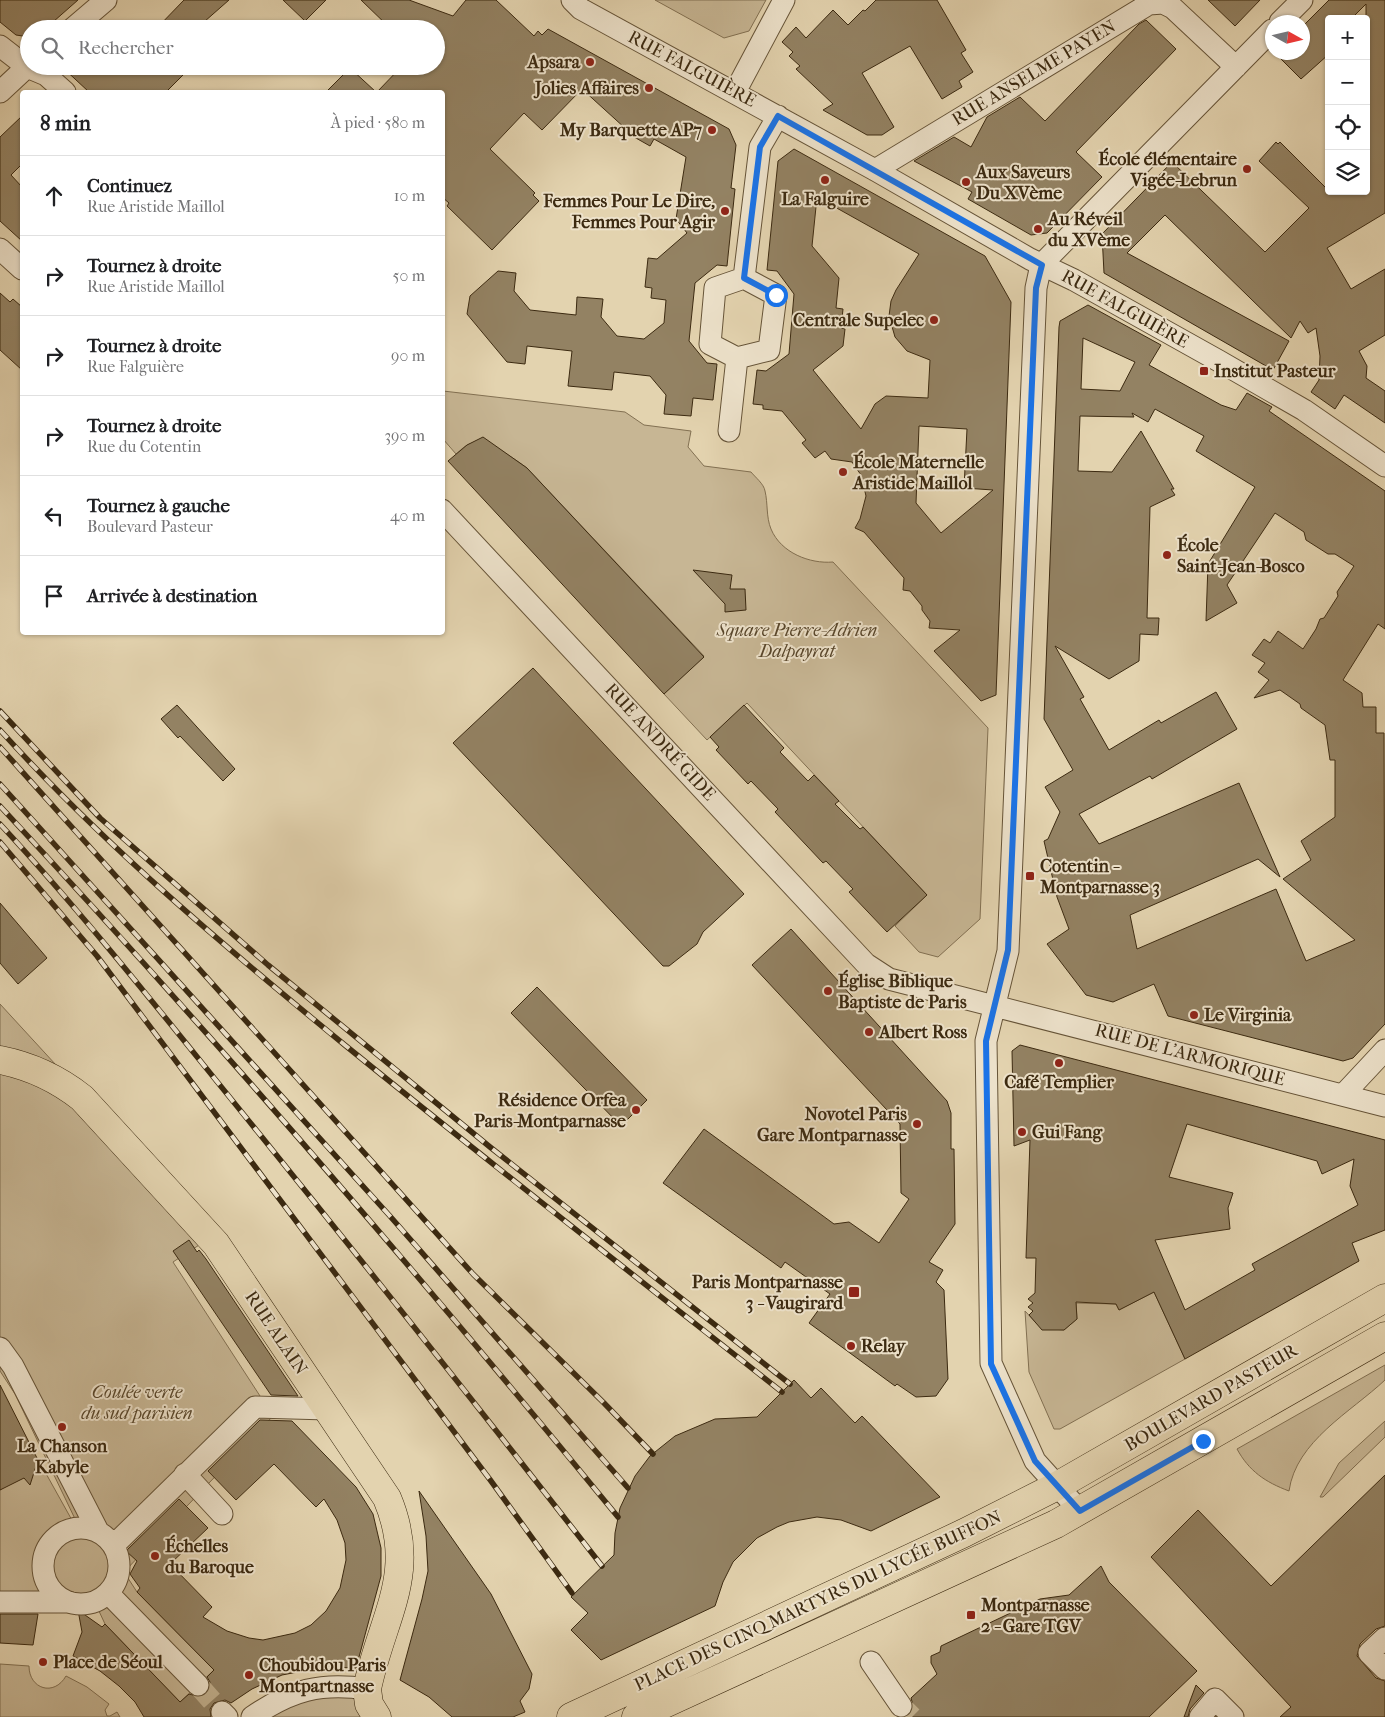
<!DOCTYPE html>
<html lang="fr">
<meta charset="utf-8">
<style>
:root{--surface:#fff;--page:#f2f2f2;--text:#202124;--muted:#757577;--line:#e0e0e0}
body{margin:0;font-family:"IM FELL French Canon",serif;background:var(--page);color:var(--text)}
.controls{position:absolute;right:15px;top:15px;display:grid;overflow:hidden;border-radius:5px;box-shadow:0 1px 4px #0004}
.controls button{width:45px;height:45px;display:grid;place-items:center;padding:0;border:0;border-bottom:1px solid var(--line);background:var(--surface);color:var(--text);font:25px sans-serif}
.compass{position:absolute;left:1265px;top:15px;width:45px;height:45px;border-radius:50%;background:var(--surface);box-shadow:0 1px 4px #0004;rotate:98deg}
.stop{position:absolute;width:15px;height:15px;margin:-11px;border:4px solid #1a73e8;border-radius:50%;background:#fff}
.stop.end{background:#1a73e8;border-color:#fff;box-shadow:0 1px 5px #0008}
.list{margin:0;padding:0;list-style:none}
h2{display:flex;justify-content:space-between;align-items:center;height:65px;margin:0;padding:0 20px;font-size:21px}
h2 small{font-size:16px;font-weight:400;color:var(--muted)}
.list li{display:grid;grid-template-columns:32px 1fr auto;gap:15px;align-items:center;box-sizing:border-box;height:80px;padding:0 20px;border-top:1px solid var(--line)}
.list b{display:block;font-size:19px;white-space:nowrap}
.list p{margin:0;font-size:16px;white-space:nowrap;color:var(--muted)}
.list em{font-size:16px;font-style:normal;color:var(--muted)}
.icon{flex:none;width:28px;height:28px;fill:none;stroke:currentColor;stroke-width:2;stroke-linecap:round;stroke-linejoin:round}
.map{position:relative;flex:none;width:1385px;height:1717px;overflow:hidden}
.search{position:absolute;background:var(--surface);box-shadow:0 1px 4px #0004;left:20px;top:20px;width:425px;height:55px;display:flex;align-items:center;gap:12px;box-sizing:border-box;padding:0 18px;border-radius:28px;color:var(--muted);font-size:19px}
.panel{position:absolute;background:var(--surface);box-shadow:0 1px 4px #0004;left:20px;top:90px;width:425px;height:545px;border-radius:5px}
.map>svg:first-child{display:block}
.green{fill:#c7b694;stroke:#827052}
.building{fill:#938263;stroke:#3c2a11;fill-rule:evenodd}
.lines{fill:none;stroke-linecap:round;stroke-linejoin:round}
.minor-tunnel{stroke:#c2b18f;stroke-width:21;stroke-dasharray:21 11;stroke-linecap:butt}
.minor-casing{stroke:#665438;stroke-width:23}
.major-casing{stroke:#3c2a11;stroke-width:29}
.minor{stroke:#ede2cb;stroke-width:21}
.major{stroke:#e3d3af;stroke-width:28}
.rail-casing{stroke:#3c2a11;stroke-width:5.5}
.rail{stroke:#ede2cb;stroke-width:4;stroke-dasharray:11;stroke-linecap:butt}
.route{stroke:#1a73e8;stroke-width:6}
.poi-dot{fill:#8f2418;stroke:#ede2cb;stroke-width:2}
.labels{text-anchor:middle;dominant-baseline:central;stroke-width:4;stroke-linejoin:round;paint-order:stroke}
.poi-label{font-size:18px;font-weight:bold;fill:#3c2a11;stroke:#ede2cb;text-anchor:start}
.street-label{font-size:18px;fill:#3c2a11;stroke:#ede2cb}
.park-label{font-size:18px;font-style:italic;fill:#58462b;stroke:#ede2cb}
</style>
<div class="map">
<svg width="1385" height="1717" viewBox="0 0 1385 1717">
<rect width="100%" height="100%" fill="#e3d3af"/>
<filter id="stains"><feTurbulence type="fractalNoise" baseFrequency=".004" numOctaves="4"/><feColorMatrix values="0 0 0 0 .2 0 0 0 0 .09 0 0 0 0 .02 0 0 0 .5 -.17"/></filter>
<radialGradient id="worn" r=".72"><stop offset=".6" stop-color="#630" stop-opacity="0"/><stop offset="1" stop-color="#630" stop-opacity=".3"/></radialGradient>
<path class="green" d="M655,0H766L749,31L724,38Z
M443,391L625,412L644,425L691,431L688,447L704,466L751,472C755,477 764,484 765,491C768,503 766,517 771,529C781,553 810,564 833,562L988,728L980,919L938,957L919,952L895,926L927,895L747,703L707,740L664,694L704,656L527,468C516,460 487,439 473,443C466,444 461,450 456,454L443,439Z
M0,1004L213,1236L173,1262L273,1416L124,1572L137,1592L214,1670L180,1702L105,1624L98,1609L58,1604L40,1569L51,1538L77,1523L15,1394L0,1371Z
M1154,1292L1185,1359L1060,1429H1054L1029,1372L1025,1311L1041,1328L1064,1330L1077,1319L1076,1303L1116,1304L1119,1310Z
M1385,1365V1380C1351,1412 1296,1441 1289,1491C1265,1482 1249,1471 1237,1449Z
M1385,1421V1437L1323,1497H1320L1339,1463Z
M39,1461L73,1522C32,1542 34,1551 44,1592L0,1594V1490Z
M0,1664L29,1666C29,1689 54,1697 66,1676L87,1687L109,1704L105,1710L107,1716H110L117,1712L120,1717H0Z
M359,1694L366,1717H262L300,1696Z"/>
<path class="building" d="M0,0H78L45,29H29V37L16,35L0,22Z
M184,0H229L196,29H156Z
M283,0H326L305,21Z
M361,0H409L453,16L466,0H496L534,36L538,31L542,35L548,29L729,129L736,145L731,188L735,189L727,266L717,265L695,283L689,341L707,363L717,364L713,400L693,398L691,416L664,414L666,395L650,376L614,372L612,390L568,386L572,351L527,346L525,364L507,362L467,314L470,296L498,271L516,273L514,291L530,310L576,315L577,297L603,299L601,317L617,336L644,339L664,323L666,300L651,298L652,288L645,287L648,258L657,259L687,233L676,219L686,157L654,139L650,146L627,133L626,129L582,89L542,130L524,113L490,149L535,193L533,195L539,201L492,250L447,206L449,203L442,197V92H377L402,66H436V29H391Z
M876,0H937L966,50L961,53L973,72L959,81L962,87L942,99L910,46L862,73L894,127L882,135H867L823,110L833,104L796,69L800,66L789,56L793,52L782,42L796,27L806,38L833,10L848,25L863,10L865,11Z
M1208,0H1260L1235,26Z
M1329,0H1385V213L1327,248L1351,289L1385,269V335L1359,351L1367,366L1366,378L1385,391V423L1344,395L1335,409L1311,392L1319,380L1320,356L1316,328L1308,333L1300,321L1291,338L1165,215L1127,253L1289,341L1273,370L1104,273L1102,234L1172,162L1265,252L1309,208L1259,161L1276,142L1278,144L1280,142L1329,191H1366V4L1351,19H1329V54L1301,79L1274,52H1302V27Z
M1146,20L1176,49L1076,152L1102,177L1047,233L1031,235L968,199L972,192L914,161L954,137L971,147L987,117L1020,97L1045,121L1139,24Z
M61,66H192L166,92H89Z
M350,68L376,92H326Z
M22,116V164L11,175L22,187V241L0,221V137Z
M794,149L985,256L1011,302L996,695L981,701L934,651L960,630L929,628L930,621L922,610V606L910,591L903,590L904,578L864,532L855,528L860,519L866,496L861,475L852,462L831,459L825,451L815,458L802,443L806,440L782,411L763,409V405L753,404L757,370L766,371L789,354L794,294L777,271L767,270L778,161ZM817,197L919,254L896,290L891,301L889,316L895,337L907,351L930,360L928,398L886,396L875,404L861,429L813,370L843,346L845,329L841,328L843,309L836,308L839,278L812,246ZM919,426L967,429L964,488L993,490L941,533L916,503Z
M0,293L10,302L13,299L22,307V370L0,350Z
M1088,305L1161,345L1149,365L1221,405L1236,410L1247,393L1272,407L1269,411L1385,491V629L1378,624L1343,680L1362,693L1363,707H1376V733H1384L1385,1024L1353,1058L1343,1061L1168,1016L1154,984L1113,1002L1086,995L1047,944L1069,929L1057,897L1044,841L1048,839L1060,812L1045,787L1073,770L1044,719L1059,327L1060,321ZM1083,338L1135,362L1120,391L1081,389ZM1155,409L1204,436L1196,451L1255,487L1208,564L1206,621L1237,603L1227,585L1275,513L1304,532L1306,540L1328,554H1335L1354,566L1337,592L1338,596L1324,618L1320,619L1316,629L1303,649L1278,631L1270,643L1264,639L1252,655L1265,663L1258,672L1269,680L1254,698L1280,690L1300,704L1301,708L1325,725L1330,760H1335V817L1301,841L1311,860L1283,879L1355,940L1306,961L1276,889L1137,949L1130,915L1258,859L1280,877L1239,783L1099,844L1079,814L1150,776L1152,779L1237,729L1216,692L1161,723L1159,720L1109,750L1080,699L1084,697L1055,646L1109,679L1139,661L1140,634L1158,635L1159,618H1147L1150,507L1175,495L1171,489H1174L1141,431L1112,472L1078,471L1080,416L1134,417L1132,413L1148,422Z
M483,437L527,468L704,657L664,694L448,461L467,445Z
M693,570L732,575L730,589H745L746,610L725,612V604Z
M533,668L744,894L703,932L697,944L669,966H663L453,743Z
M177,705L235,769L223,781L180,736L178,738L161,719Z
M744,705L784,748L780,752L808,781L814,775L839,801L835,804L860,829L863,827L927,895L887,932L849,892L853,889L826,861L823,863L775,812L778,809L751,781L748,784L716,750L719,747L710,737Z
M0,903L47,958L18,984L0,963Z
M791,929L947,1101L951,1113V1149H954L955,1224L929,1262L943,1270L936,1282L944,1290L948,1379L936,1396L916,1397L897,1384L895,1386L809,1323L830,1294L785,1262L781,1268L663,1183L704,1129L834,1224L849,1222L879,1243L909,1199L901,1193L900,1124L752,965Z
M537,987L647,1100L621,1126L511,1013Z
M1020,1045L1385,1140V1230L1352,1243L1359,1261L1185,1359L1154,1292L1119,1310L1116,1304L1076,1302L1077,1319L1064,1330H1042L1029,1315L1033,1311L1028,1307L1033,1303L1028,1299L1035,1293L1036,1258H1026L1030,1140L1014,1146L1012,1051ZM1187,1124L1317,1161L1322,1174L1354,1159L1350,1186L1358,1205L1252,1264L1255,1270L1185,1310L1155,1240L1230,1229L1228,1208L1233,1193L1169,1177Z
M189,1240L197,1252L199,1250L206,1259L298,1396L271,1395L173,1251Z
M794,1380L811,1398L821,1388L855,1423L862,1416L940,1497L871,1531L841,1520L817,1517L789,1522L777,1527L757,1538L733,1562L723,1582L715,1606L601,1660L571,1630L588,1613L571,1597L614,1555L615,1533L620,1508L635,1476L650,1456L675,1436L715,1419L757,1417Z
M0,1385L38,1460L30,1485L24,1478L0,1490Z
M260,1420L292,1421L356,1487L373,1514L381,1548V1576L356,1668L324,1667L282,1675L252,1689L231,1703L225,1700L214,1703L210,1709L211,1717H144L135,1702L119,1686L100,1671L73,1656L82,1632L78,1610L102,1627L105,1624L180,1702L189,1694L201,1697L207,1694L210,1682L207,1677L214,1670L137,1592L140,1588L130,1574L137,1561L126,1551L179,1499L208,1528L170,1564L212,1607L203,1617L227,1631L249,1638L263,1640L295,1633L311,1625L326,1611L340,1588L346,1560L345,1543L337,1520L324,1499L316,1507L274,1464L236,1500L208,1471Z
M1385,1475V1626L1376,1629L1360,1644L1357,1656L1376,1678L1385,1681V1717H1280L1291,1707L1151,1557L1198,1510L1271,1586Z
M419,1491L491,1594L532,1674L529,1689L520,1701L525,1712L513,1717H452L429,1697L400,1680L422,1599L428,1571L426,1536Z
M1101,1566L1109,1582L1197,1671L1149,1717H906L912,1711L913,1705L911,1698L937,1674L931,1663V1656L940,1652L941,1646L1040,1599L1069,1595Z
M0,1614H38L33,1645L0,1643Z
M1196,1685L1204,1693L1190,1709L1188,1717H1184Z"/>
<g class="lines">
<path class="minor-tunnel" d="M198,1685L222,1712
M901,1706L912,1717"/>
<g class="minor-casing">
<path id="minor" d="M572,0L581,9L875,170L1030,259L1074,280L1219,361L1304,410L1385,466
M1280,22L1302,0
M72,29L106,0
M0,46L27,67L46,75L65,92
M0,92L29,65
M735,92L784,0
M875,170L1149,4L1163,3L1173,8L1236,67
M0,249L22,269
M1041,265L1036,288L1008,951L986,1041L991,1363L1035,1461L1080,1511
M1041,265L1272,30
M737,358L710,344L715,288L744,278
M729,431L737,358L769,350L776,295L744,278L760,147L778,116
M442,510L866,964L889,979L1385,1106
M1343,1095L1385,1050
M0,1348L13,1366L98,1531
M185,1474L222,1514
M43 1566a38 38 0 1 1 76 0a38 38 0 1 1-76 0Z
M114,1545L255,1407L328,1409
M108,1593L198,1685
M0,1602H69
M1385,1638L1369,1653L1385,1669
M871,1662L901,1706
M222,1712L227,1717
M252,1717C291,1690 321,1682 367,1689
M1200,1717L1215,1699L1233,1717"/>
</g>
<g class="major-casing">
<path id="major" d="M0,1060C30,1066 58,1079 82,1098L216,1244L387,1498C419,1574 382,1616 367,1689L369,1704L377,1717
M571,1717L964,1533L1057,1486L1385,1298
M636,1717L1056,1524L1385,1336"/>
</g>
<use href="#minor" class="minor"/>
<use href="#major" class="major"/>
<g class="rail-casing">
<path id="rail" d="M0,711L100,818L268,965L490,1147L790,1384
M0,730C105,846 225,947 346,1046C490,1163 636,1277 782,1392
M0,747L473,1274L604,1403L653,1454
M0,784L389,1215L628,1488
M0,806C214,1036 419,1274 618,1517
M0,824C89,920 170,1024 253,1126C371,1272 487,1418 602,1566
M0,842L97,956L491,1481L572,1593"/>
</g>
<use href="#rail" class="rail"/>
</g>
<g class="lines">
<path class="route" d="M776,295L744,278L760,147L778,116L1042,265L1036,288L1008,950L986,1041L991,1364L1035,1461L1080,1511L1203,1441"/>
</g>
<g class="poi-dot">
<circle cx="590" cy="62" r="5"/>
<circle cx="649" cy="88" r="5"/>
<circle cx="712" cy="130" r="5"/>
<circle cx="1247" cy="169" r="5"/>
<circle cx="825" cy="180" r="5"/>
<circle cx="966" cy="182" r="5"/>
<circle cx="725" cy="211" r="5"/>
<circle cx="1038" cy="229" r="5"/>
<circle cx="934" cy="320" r="5"/>
<rect x="1199" y="366" width="10" height="10" rx="2.5"/>
<circle cx="843" cy="472" r="5"/>
<circle cx="1167" cy="555" r="5"/>
<rect x="1025" y="871" width="10" height="10" rx="2.5"/>
<circle cx="828" cy="991" r="5"/>
<circle cx="1194" cy="1015" r="5"/>
<circle cx="869" cy="1032" r="5"/>
<circle cx="1059" cy="1063" r="5"/>
<circle cx="636" cy="1110" r="5"/>
<circle cx="917" cy="1124" r="5"/>
<circle cx="1022" cy="1132" r="5"/>
<rect x="848" y="1286" width="12" height="12" rx="2.5"/>
<circle cx="851" cy="1346" r="5"/>
<circle cx="62" cy="1427" r="5"/>
<circle cx="155" cy="1556" r="5"/>
<rect x="966" y="1610" width="10" height="10" rx="2.5"/>
<circle cx="43" cy="1662" r="5"/>
<circle cx="249" cy="1675" r="5"/>
</g>
<g class="labels">
<g class="poi-label">
<text x="580" y="62" text-anchor="end">Apsara</text>
<text x="639" y="88" text-anchor="end">Jolies Affaires</text>
<text x="702" y="130" text-anchor="end">My Barquette AP7</text>
<text x="1237" y="159" text-anchor="end">École élémentaire<tspan x="1237" dy="21">Vigée-Lebrun</tspan></text>
<text x="976" y="172">Aux Saveurs<tspan x="976" dy="21">Du XVème</tspan></text>
<text x="825" y="199" text-anchor="middle">La Falguire</text>
<text x="715" y="201" text-anchor="end">Femmes Pour Le Dire,<tspan x="715" dy="21">Femmes Pour Agir</tspan></text>
<text x="1048" y="219">Au Réveil<tspan x="1048" dy="21">du XVème</tspan></text>
<text x="924" y="320" text-anchor="end">Centrale Supelec</text>
<text x="1214" y="371">Institut Pasteur</text>
<text x="853" y="462">École Maternelle<tspan x="853" dy="21">Aristide Maillol</tspan></text>
<text x="1177" y="545">École<tspan x="1177" dy="21">Saint-Jean-Bosco</tspan></text>
<text x="1040" y="866">Cotentin -<tspan x="1040" dy="21">Montparnasse 3</tspan></text>
<text x="838" y="981">Église Biblique<tspan x="838" dy="21">Baptiste de Paris</tspan></text>
<text x="1204" y="1015">Le Virginia</text>
<text x="879" y="1032">Albert Ross</text>
<text x="1059" y="1082" text-anchor="middle">Café Templier</text>
<text x="626" y="1100" text-anchor="end">Résidence Orfea<tspan x="626" dy="21">Paris-Montparnasse</tspan></text>
<text x="907" y="1114" text-anchor="end">Novotel Paris<tspan x="907" dy="21">Gare Montparnasse</tspan></text>
<text x="1032" y="1132">Gui Fang</text>
<text x="843" y="1282" text-anchor="end">Paris Montparnasse<tspan x="843" dy="21">3 - Vaugirard</tspan></text>
<text x="861" y="1346">Relay</text>
<text x="62" y="1446" text-anchor="middle">La Chanson<tspan x="62" dy="21">Kabyle</tspan></text>
<text x="165" y="1546">Échelles<tspan x="165" dy="21">du Baroque</tspan></text>
<text x="981" y="1605">Montparnasse<tspan x="981" dy="21">2 - Gare TGV</tspan></text>
<text x="53" y="1662">Place de Séoul</text>
<text x="259" y="1665">Choubidou Paris<tspan x="259" dy="21">Montpartnasse</tspan></text>
</g>
<g class="street-label">
<text transform="translate(692 69) rotate(28)">RUE FALGUIÈRE</text>
<text transform="translate(1034 73) rotate(-31)">RUE ANSELME PAYEN</text>
<text transform="translate(1125 309) rotate(29)">RUE FALGUIÈRE</text>
<text transform="translate(660 742) rotate(47)">RUE ANDRÉ GIDE</text>
<text transform="translate(1190 1055) rotate(15)">RUE DE L'ARMORIQUE</text>
<text transform="translate(276 1333) rotate(56)">RUE ALAIN</text>
<text transform="translate(1211 1398) rotate(-30)">BOULEVARD PASTEUR</text>
<text transform="translate(818 1601) rotate(-25)">PLACE DES CINQ MARTYRS DU LYCÉE BUFFON</text>
</g>
<g class="park-label">
<text x="797" y="630">Square Pierre-Adrien<tspan x="797" dy="21">Dalpayrat</tspan></text>
<text x="137" y="1392">Coulée verte<tspan x="137" dy="21">du sud parisien</tspan></text>
</g>
</g>
<rect width="100%" height="100%" filter="url(#stains)"/>
<rect width="100%" height="100%" fill="url(#worn)"/>
</svg>
<div class="controls">
<button>+</button>
<button>−</button>
<button><svg class="icon" aria-label="locate" viewBox="0 0 24 24"><circle cx="12" cy="12" r="6"/><path d="M12 2v4M12 18v4M2 12h4M18 12h4"/></svg></button>
<button><svg class="icon" aria-label="layers" viewBox="0 0 24 24"><path d="M12 4l9 5-9 5-9-5zM3 14l9 5 9-5"/></svg></button>
</div>
<svg class="compass" viewBox="-18 -18 36 36"><path d="M0-13l5 13h-10z" fill="#e53935"/><path d="M0 13l5-13h-10z" fill="#757577"/></svg>
<div class="stop" style="left:776px;top:295px"></div>
<div class="stop end" style="left:1203px;top:1441px"></div>
<div class="search"><svg class="icon" aria-label="search" viewBox="0 0 24 24"><circle cx="10" cy="10" r="6"/><path d="M15 15l6 6"/></svg>Rechercher</div>
<section class="panel">
<h2>8 min<small>À pied · 580 m</small></h2>
<ul class="list">
<li><svg class="icon" aria-label="ahead" viewBox="0 0 24 24"><path d="M12 20V5M6 11l6-6 6 6"/></svg><div><b>Continuez</b><p>Rue Aristide Maillol</p></div><em>10 m</em></li>
<li><svg class="icon" aria-label="right" viewBox="0 0 24 24"><path d="M7 20v-9h11M14 6l5 5-5 5"/></svg><div><b>Tournez à droite</b><p>Rue Aristide Maillol</p></div><em>50 m</em></li>
<li><svg class="icon" aria-label="right" viewBox="0 0 24 24"><path d="M7 20v-9h11M14 6l5 5-5 5"/></svg><div><b>Tournez à droite</b><p>Rue Falguière</p></div><em>90 m</em></li>
<li><svg class="icon" aria-label="right" viewBox="0 0 24 24"><path d="M7 20v-9h11M14 6l5 5-5 5"/></svg><div><b>Tournez à droite</b><p>Rue du Cotentin</p></div><em>390 m</em></li>
<li><svg class="icon" aria-label="left" viewBox="0 0 24 24"><path d="M17 20v-9H6M10 6l-5 5 5 5"/></svg><div><b>Tournez à gauche</b><p>Boulevard Pasteur</p></div><em>40 m</em></li>
<li><svg class="icon" aria-label="arrive" viewBox="0 0 24 24"><path d="M6 21V4h12l-3 4 3 4H6"/></svg><div><b>Arrivée à destination</b></div></li>
</ul>
</section>
</div>
